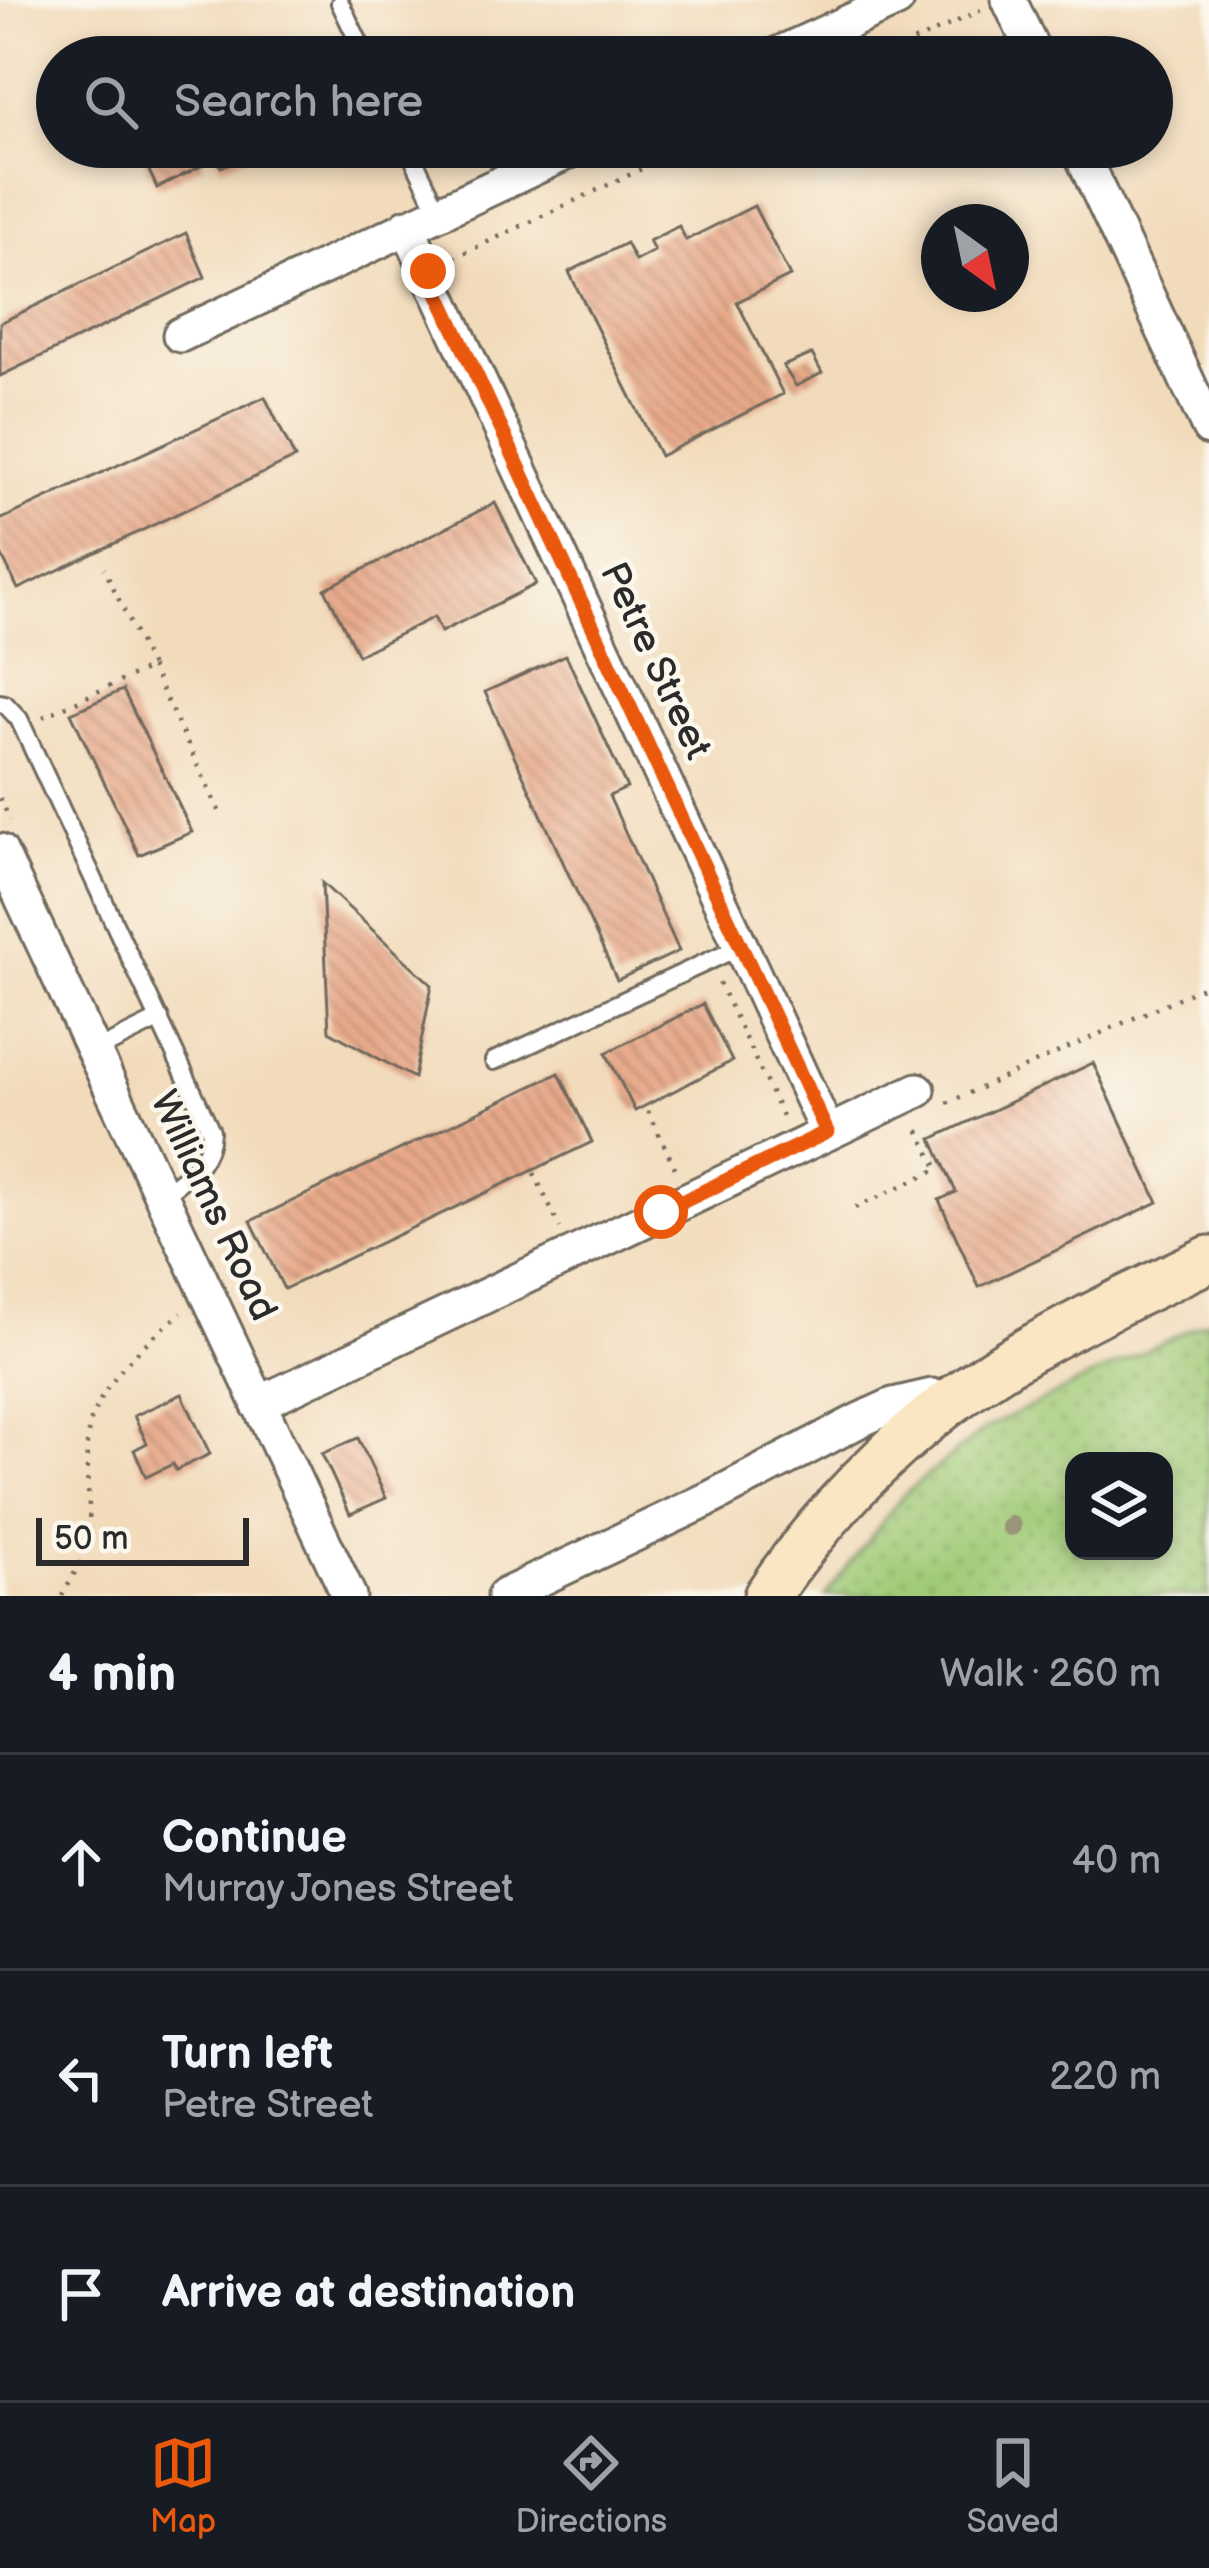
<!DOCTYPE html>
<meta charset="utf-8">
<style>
:root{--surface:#171b24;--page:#242831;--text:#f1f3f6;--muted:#9ea1a6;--line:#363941;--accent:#ea580c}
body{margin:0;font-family:"Balsamiq Sans",sans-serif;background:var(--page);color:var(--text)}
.controls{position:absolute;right:36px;bottom:36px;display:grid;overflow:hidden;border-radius:24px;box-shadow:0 6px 18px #0003}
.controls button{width:108px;height:108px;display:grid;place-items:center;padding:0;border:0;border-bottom:3px solid var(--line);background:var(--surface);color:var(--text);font:60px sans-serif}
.compass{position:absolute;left:921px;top:204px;width:108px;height:108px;border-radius:50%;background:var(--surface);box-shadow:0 6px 18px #0003;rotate:147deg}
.scale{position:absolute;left:36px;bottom:30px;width:213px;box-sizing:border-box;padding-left:12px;border:6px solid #2b2b2b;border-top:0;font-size:33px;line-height:42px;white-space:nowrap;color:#2b2b2b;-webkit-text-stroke:9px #fbf7ec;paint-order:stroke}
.stop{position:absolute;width:36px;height:36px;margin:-27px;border:9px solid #ea580c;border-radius:50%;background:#fff}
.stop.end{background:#ea580c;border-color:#fff;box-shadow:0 3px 12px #0008}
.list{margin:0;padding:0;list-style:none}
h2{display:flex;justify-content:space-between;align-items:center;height:156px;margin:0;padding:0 48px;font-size:51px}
h2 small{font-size:39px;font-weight:400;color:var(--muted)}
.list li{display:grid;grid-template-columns:78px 1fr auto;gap:36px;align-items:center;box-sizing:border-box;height:216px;padding:0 48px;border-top:3px solid var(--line)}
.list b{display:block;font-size:45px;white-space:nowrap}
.list p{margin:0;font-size:39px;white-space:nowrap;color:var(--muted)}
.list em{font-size:39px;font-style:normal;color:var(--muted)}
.icon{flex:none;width:66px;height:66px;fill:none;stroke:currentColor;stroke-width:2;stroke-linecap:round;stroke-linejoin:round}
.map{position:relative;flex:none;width:1209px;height:1596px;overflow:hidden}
.search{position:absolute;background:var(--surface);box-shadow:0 6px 18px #0003;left:36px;right:36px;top:36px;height:132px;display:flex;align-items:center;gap:30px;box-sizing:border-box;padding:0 42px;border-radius:66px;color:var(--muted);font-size:45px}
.sheet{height:804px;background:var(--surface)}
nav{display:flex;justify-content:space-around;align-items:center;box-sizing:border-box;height:168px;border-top:3px solid var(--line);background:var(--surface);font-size:33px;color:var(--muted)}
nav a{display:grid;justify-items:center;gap:6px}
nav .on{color:var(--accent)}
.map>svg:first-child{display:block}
.grass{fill:url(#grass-dots);stroke:#667b52;stroke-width:3;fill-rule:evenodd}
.building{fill:url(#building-back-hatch)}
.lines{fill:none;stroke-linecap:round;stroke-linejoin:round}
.lane-casing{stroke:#71695d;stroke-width:22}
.street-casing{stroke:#71695d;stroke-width:39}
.secondary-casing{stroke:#71695d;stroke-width:51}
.path{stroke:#71695d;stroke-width:4.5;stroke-dasharray:3 9;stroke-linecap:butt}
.lane{stroke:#fff;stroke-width:16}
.street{stroke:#fff;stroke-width:33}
.secondary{stroke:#fbe6c4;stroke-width:45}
.tree{fill:#989578}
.route{stroke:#ea580c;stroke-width:15}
.labels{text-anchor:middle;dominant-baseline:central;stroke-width:9;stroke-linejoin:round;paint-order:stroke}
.street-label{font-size:39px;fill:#2b2b2b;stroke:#fbf7ec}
</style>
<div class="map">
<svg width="1209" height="1596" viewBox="0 0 1209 1596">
<defs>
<pattern id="grass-dots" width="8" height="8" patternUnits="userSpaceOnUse" patternTransform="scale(3)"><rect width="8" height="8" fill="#a1cb78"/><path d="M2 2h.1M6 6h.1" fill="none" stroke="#8bae68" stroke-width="1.8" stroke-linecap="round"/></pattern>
<pattern id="building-back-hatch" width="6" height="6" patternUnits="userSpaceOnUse" patternTransform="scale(3)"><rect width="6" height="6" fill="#e8a989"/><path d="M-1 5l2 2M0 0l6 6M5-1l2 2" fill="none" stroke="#bc8a70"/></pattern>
</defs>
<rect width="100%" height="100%" fill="#fbf7ec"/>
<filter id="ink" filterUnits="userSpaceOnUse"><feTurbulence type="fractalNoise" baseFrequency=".00833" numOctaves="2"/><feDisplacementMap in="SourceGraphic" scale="24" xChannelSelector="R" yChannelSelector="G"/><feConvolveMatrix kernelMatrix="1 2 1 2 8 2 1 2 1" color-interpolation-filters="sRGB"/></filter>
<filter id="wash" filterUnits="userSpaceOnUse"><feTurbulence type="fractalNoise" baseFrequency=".004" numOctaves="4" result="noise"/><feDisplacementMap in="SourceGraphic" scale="48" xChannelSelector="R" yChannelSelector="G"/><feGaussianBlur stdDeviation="2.7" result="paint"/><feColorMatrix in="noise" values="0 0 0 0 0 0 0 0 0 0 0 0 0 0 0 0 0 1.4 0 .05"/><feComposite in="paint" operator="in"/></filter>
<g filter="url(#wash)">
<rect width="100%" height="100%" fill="#f2dbbb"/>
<path class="grass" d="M1209,1320V1596H825L903,1495L986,1428ZM1074,1461H1164V1551H1074Z"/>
<g id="blocks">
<path class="building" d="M143,147H195L203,165L157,188L139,149Z
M212,147H247L250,154L221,167Z
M754,206L790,276L737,302L783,394L660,456L569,272L626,243L635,261L654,251L649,241L679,226L686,240Z
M186,233L205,277L0,376V323Z
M812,354L822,373L796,386L783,366Z
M265,397L295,458L18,589L0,552V520Z
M495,503L536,584L441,632L434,617L358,655L325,589Z
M566,655L627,788L609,796L679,951L617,980L485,692Z
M123,690L192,832L139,855L71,713Z
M322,883L432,985L414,1078L329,1031Z
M703,1004L732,1061L635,1111L606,1053Z
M1093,1063L1158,1202L979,1287L939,1200L956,1192L932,1139Z
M559,1073L592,1142L284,1289L251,1221Z
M182,1394L210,1454L176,1470L173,1464L146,1477L134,1450L147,1443L134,1416Z
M358,1438L386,1498L350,1514L322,1454Z"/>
</g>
</g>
<g filter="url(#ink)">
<use href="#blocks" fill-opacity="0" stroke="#71695d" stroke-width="3"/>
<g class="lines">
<g class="lane-casing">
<path id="lane" d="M340,3L366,57
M408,147L439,212
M0,703L5,704L19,719L211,1131C209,1166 187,1175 161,1196
M95,1051L160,1019
M494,1061L741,946"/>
</g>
<g class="street-casing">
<path id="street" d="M1009,0L1036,57
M772,57L897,0
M1078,147L1209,428
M407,226L827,1132
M180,335L578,147
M0,851L349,1596
M258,1404L918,1090
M504,1596L707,1500L858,1421L893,1405L932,1396L945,1405"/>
</g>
<g class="secondary-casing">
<path id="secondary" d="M767,1596C834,1497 924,1410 1027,1351C1086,1317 1148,1288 1209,1259"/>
</g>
<path class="path" d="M881,57L981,10
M454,258L688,147
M151,667L222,817
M43,717L151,667L104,568
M0,798L10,820
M719,983L784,1120
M947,1103L1209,984
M648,1111L677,1172
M534,1173L560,1228
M855,1208L938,1169L915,1123
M62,1596C73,1577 88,1550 89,1528C91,1498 81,1444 92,1417C109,1375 147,1340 182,1313"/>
<use href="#lane" class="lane"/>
<use href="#street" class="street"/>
<use href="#secondary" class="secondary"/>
</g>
<circle class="tree" cx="1011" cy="1526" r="10"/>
</g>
<g class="lines" filter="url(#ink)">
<path class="route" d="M428,271L827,1132L661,1212"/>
</g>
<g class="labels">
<g class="street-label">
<text transform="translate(655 661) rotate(65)">Petre Street</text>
<text transform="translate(213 1206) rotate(65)">Williams Road</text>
</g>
</g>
</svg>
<div class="controls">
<button><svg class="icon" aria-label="layers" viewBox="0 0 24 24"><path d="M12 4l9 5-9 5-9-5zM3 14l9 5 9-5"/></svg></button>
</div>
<svg class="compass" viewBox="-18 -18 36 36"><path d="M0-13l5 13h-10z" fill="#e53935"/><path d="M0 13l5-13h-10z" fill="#9ea1a6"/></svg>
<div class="scale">50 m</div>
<div class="stop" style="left:661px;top:1212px"></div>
<div class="stop end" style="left:428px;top:271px"></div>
<div class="search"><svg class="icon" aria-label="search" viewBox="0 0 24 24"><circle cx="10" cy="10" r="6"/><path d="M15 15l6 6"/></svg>Search here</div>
</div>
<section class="sheet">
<h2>4 min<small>Walk · 260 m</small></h2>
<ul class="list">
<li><svg class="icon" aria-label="ahead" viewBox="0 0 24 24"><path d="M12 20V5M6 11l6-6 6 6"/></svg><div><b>Continue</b><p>Murray Jones Street</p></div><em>40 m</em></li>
<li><svg class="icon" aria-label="left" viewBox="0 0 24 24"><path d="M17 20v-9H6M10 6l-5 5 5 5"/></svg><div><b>Turn left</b><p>Petre Street</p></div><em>220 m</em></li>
<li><svg class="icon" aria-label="arrive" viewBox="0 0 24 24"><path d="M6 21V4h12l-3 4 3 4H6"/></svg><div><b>Arrive at destination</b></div></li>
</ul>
</section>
<nav>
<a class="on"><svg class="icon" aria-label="map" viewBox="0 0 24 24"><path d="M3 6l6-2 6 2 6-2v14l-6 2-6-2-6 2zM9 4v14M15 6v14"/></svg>Map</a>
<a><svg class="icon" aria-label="directions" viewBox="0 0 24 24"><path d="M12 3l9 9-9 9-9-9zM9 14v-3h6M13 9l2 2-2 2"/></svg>Directions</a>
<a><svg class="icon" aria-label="saved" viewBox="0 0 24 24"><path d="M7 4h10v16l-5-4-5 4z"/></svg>Saved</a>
</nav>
